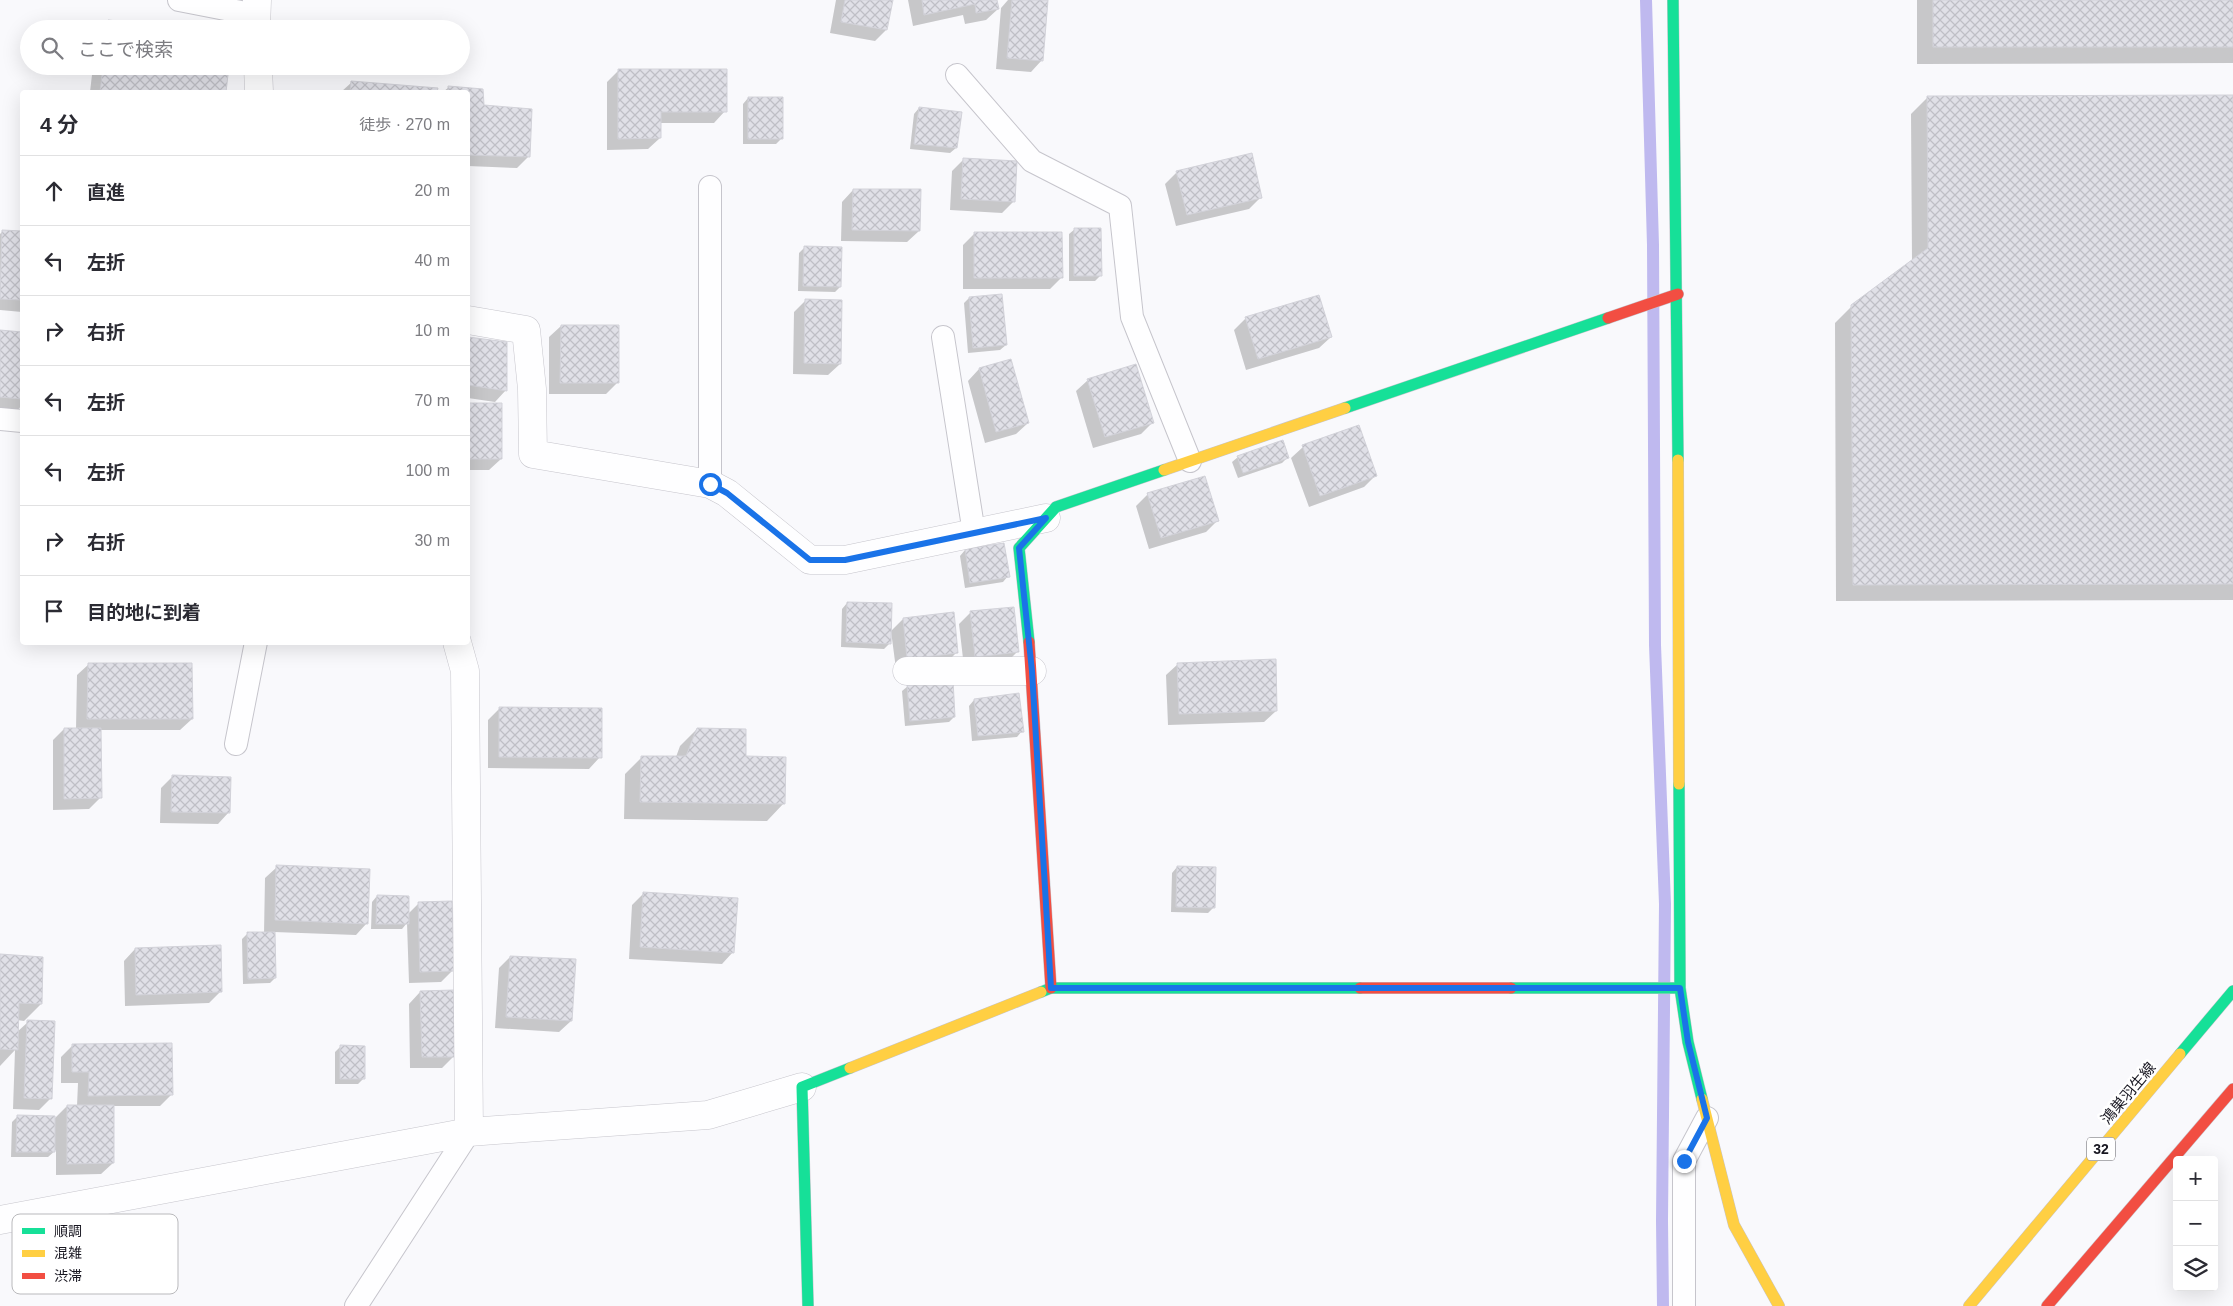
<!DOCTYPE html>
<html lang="ja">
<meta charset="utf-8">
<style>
:root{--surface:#fff;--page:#f7f7f7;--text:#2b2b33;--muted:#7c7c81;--line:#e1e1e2}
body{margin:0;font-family:Arial,"Noto Sans JP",sans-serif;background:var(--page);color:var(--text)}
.controls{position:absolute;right:15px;bottom:15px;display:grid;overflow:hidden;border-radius:5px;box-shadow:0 5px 20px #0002}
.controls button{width:45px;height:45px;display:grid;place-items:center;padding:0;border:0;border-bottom:1px solid var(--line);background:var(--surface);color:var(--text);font:25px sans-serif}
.stop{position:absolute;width:15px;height:15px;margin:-11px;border:4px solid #1a73e8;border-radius:50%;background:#fff}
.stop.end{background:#1a73e8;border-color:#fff;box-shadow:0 1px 5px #0008}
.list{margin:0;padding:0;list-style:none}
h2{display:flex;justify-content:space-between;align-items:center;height:65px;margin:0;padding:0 20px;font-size:21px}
h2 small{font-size:16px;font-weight:400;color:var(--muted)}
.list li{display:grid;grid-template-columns:32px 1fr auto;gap:15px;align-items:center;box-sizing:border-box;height:70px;padding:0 20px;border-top:1px solid var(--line)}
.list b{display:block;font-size:19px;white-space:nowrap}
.list em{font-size:16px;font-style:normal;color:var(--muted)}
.icon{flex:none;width:28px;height:28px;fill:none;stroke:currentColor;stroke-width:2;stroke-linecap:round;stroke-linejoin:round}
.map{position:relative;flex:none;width:2233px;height:1306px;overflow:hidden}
.search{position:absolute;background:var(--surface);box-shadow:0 5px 20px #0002;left:20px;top:20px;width:450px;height:55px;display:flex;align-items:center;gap:12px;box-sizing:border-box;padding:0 18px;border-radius:28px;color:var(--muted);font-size:19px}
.panel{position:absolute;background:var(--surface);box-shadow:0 5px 20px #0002;left:20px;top:90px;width:450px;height:555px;border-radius:5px}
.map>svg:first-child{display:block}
.shadow{fill:#0003}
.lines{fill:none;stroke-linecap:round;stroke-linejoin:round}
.stream{stroke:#bfb9ef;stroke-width:12}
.building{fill:url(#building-cross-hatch);stroke:#d2d2d9}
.lane-casing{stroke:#c6c5cc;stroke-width:24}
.street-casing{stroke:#c6c5cc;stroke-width:29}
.fast-casing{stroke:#c6c5cc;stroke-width:12}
.slow-casing{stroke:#c6c5cc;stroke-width:12}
.jam-casing{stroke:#c6c5cc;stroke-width:12}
.lane{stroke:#fefeff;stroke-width:22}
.street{stroke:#fefeff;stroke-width:28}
.fast{stroke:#16e098;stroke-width:11}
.slow{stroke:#ffcf43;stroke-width:11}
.jam{stroke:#f24e42;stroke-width:11}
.route{stroke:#1a73e8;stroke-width:6}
.labels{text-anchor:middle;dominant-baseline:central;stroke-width:5;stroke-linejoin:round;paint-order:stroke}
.shield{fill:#fff;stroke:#5d5c63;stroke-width:1}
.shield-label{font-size:14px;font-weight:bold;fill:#171620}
.street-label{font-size:15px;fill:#171620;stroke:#fff}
.key{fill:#fff;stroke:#b9b9bc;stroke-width:1}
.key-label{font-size:14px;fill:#171620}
</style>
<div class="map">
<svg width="2233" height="1306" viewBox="0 0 2233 1306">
<defs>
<pattern id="building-cross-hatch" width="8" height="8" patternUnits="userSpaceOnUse" patternTransform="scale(1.25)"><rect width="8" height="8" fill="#e0e0e7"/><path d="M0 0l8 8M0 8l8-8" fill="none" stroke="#bfbfc6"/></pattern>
</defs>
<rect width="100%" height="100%" fill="#f9f9fc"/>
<path class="shadow" d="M836,0H891L886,30L875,41L830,33Z
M908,0H996L998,9L986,20L965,24L963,15L913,26Z
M1008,0H1047L1042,60L1031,72L996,69L1001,8Z
M1917,0H2233V63L1917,64Z
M108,21L179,29H101Z
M93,66H228L225,92H90Z
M619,70L725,111L714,123H660V138L648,149L607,150V82Z
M352,82L436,89V92H341Z
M449,87L482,90V106L528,157L517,168L468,166V92H443Z
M1928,97H2233V600L1836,601L1835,323L1852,306L1912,262L1911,114Z
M748,98L782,138L776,144H743V104Z
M919,108L956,148L950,153L910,149L914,114Z
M964,159L1014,201L1002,213L950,210L952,171Z
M1177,172L1261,197L1249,209L1176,226L1165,184Z
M853,190L919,231L907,242L841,241L842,202Z
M1075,229L1100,276L1095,281H1069V234Z
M3,231L22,232V312L0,310V234Z
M974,234L1062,277L1050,289H963V245Z
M805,247L840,287L835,292L798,291L799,253Z
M969,298L1006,345L1000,350L968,353L964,303Z
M805,301L840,364L828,375L793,374L794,312Z
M1246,318L1331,337L1319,348L1246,370L1234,330Z
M561,326L617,383L606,394H549V337Z
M0,332L22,334V405L17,411L0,409Z
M468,339L506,343V390L495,402L468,398Z
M1010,361L1028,423L1016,434L985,443L968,381L979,369Z
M1088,380L1152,423L1141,434L1093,448L1076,391Z
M468,404H501V459L489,470H468Z
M1303,447L1376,475L1364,487L1309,507L1291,458Z
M1238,457H1288L1282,463L1238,478L1232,462Z
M1148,494L1218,520L1206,532L1149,549L1136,506Z
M965,550L1008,576L1003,582L965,588L960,556Z
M847,603L890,643L884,649L841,647L842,609Z
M971,612L1018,651L1006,663L964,667L959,624Z
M903,619L956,653L945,664L896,669L891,631Z
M89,664L192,719L180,730H100L101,797L89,809L53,810V740L64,729H76L77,675Z
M1178,664L1276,711L1264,722L1168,725L1166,675Z
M908,686L954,717L949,722L905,726L902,691Z
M974,700L1022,731L1017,737L972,741L969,706Z
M500,708L600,757L589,769L488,768V720Z
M697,729L744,757L784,803L767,821L624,819L625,774L642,757H676L680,746Z
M172,777L229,812L218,824L160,823L161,788Z
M277,867L367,923L356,935L274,932L275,978L270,983L243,984L242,939L247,934L264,933L265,878Z
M1177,867L1214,907L1208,913L1171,912L1172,873Z
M644,893L733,952L722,964L629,959L632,905Z
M377,896L408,914L419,903L453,970L441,982L409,983L407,923L402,929H371L372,902Z
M135,949L221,991L209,1003L125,1006L124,961Z
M0,956L41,1004L24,1021L17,1020V1032L28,1022L51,1098L39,1110L13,1109L15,1050L0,1066Z
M510,957L571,1021L559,1032L495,1028L499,968Z
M420,992L454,1056L442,1068H410L409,1004Z
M73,1045L172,1094L160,1106H112L113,1163L101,1174L56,1175V1150L48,1157H11L12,1122L17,1117L54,1119L67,1106H77L78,1083H61V1057Z
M341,1046L363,1079L358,1084H335V1052Z"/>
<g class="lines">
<path class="stream" d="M1646,0L1653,245L1655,645L1665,904L1662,1221L1663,1306"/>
</g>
<path class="building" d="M845,0H893L887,30L841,22Z
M922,0H997L999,9L976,13L975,4L924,15Z
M1012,0H1048L1043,61L1007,58Z
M1933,0H2233V47H1933Z
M108,20L191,29H107Z
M103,66H229L226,92H100Z
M618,69H727V112H661V138L618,139Z
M351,81L438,88L437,92H350Z
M448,86L483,89L484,105L532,109L530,157L468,155V92H448Z
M2233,95V584L1853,585L1851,305L1928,248L1927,96Z
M748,97H783V139H748Z
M919,107L962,112L957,148L914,144Z
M1252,153L1262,198L1187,215L1176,171Z
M963,158L1017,161L1015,202L961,199Z
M853,189H921L920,231L852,230Z
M1074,228H1101L1102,276H1074Z
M2,230L22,231V300L0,299Z
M974,232H1062L1063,278H974Z
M804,246L842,247L841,287L803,286Z
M1002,294L1007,345L973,348L969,297Z
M1319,295L1332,337L1258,359L1245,317Z
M805,299L842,300L841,364L804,363Z
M561,325H619V383H560Z
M0,330L22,332V399L0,397Z
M468,337L507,342V391L468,385Z
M1011,359L1029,423L996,432L979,368Z
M1136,364L1154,423L1105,437L1087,379Z
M468,403H502V459H468Z
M1359,425L1377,476L1320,496L1302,445Z
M1283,440L1289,458L1243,473L1237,456Z
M1205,476L1219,521L1161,538L1147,493Z
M1004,543L1010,577L970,583L965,549Z
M847,602L892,603L891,644L846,642Z
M1014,607L1019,652L975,657L970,611Z
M954,612L958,653L907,659L903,618Z
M1276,659L1277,711L1179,714L1177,663Z
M88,663H192L193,719H87Z
M953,680L955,717L910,721L907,685Z
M1019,693L1024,732L978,736L974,699Z
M499,707L602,708V758L499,757Z
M64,728H101L102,798L64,799Z
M697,728L746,729V756L786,757L785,804L640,802L641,756H686Z
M172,775L231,777L230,813L171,812Z
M276,865L370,869L368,924L275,920Z
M1177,866L1216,867L1215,908L1176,907Z
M643,892L738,898L734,953L640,947Z
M377,895L409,896V924H376Z
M452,901L454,971L420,972L418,902Z
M247,932H275L276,978L248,979Z
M221,945L222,992L136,995L135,948Z
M0,954L43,957L42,1004L19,1003L18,1050L0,1049Z
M510,956L576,959L572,1021L506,1017Z
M454,990L455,1057H422L420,991Z
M27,1020L55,1021L52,1099L24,1098Z
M172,1043L173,1095L88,1096L89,1072H72V1044Z
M340,1045L365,1046V1079H340Z
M67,1105H114V1163L67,1164Z
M17,1115L55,1116V1152H16Z"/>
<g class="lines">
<g class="lane-casing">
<path id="lane" d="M179,0L256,15
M957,75L1032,161L1120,206L1132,317L1190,461
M710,187V484
M943,337L974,533
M0,419L22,421
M236,744L256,642
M356,1306L469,1132
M1684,1306V1161L1707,1118"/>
</g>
<g class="street-casing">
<path id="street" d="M256,29L257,0
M258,66L259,92
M468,320L526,330L532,389L533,454L710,484L727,493L810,560H845L1046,518
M907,671H1032
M469,1132L708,1115L802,1087
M0,1220L469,1132L465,671L457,642"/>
</g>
<g class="fast-casing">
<path id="fast" d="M1673,0L1678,460
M1345,408L1608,318
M1029,642L1019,548L1056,507L1164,470
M1679,784L1680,988L1688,1042L1702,1099
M1511,988H1680
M1041,992L1051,988H1360
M2180,1054L2233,991
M808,1306L802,1087L850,1068"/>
</g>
<g class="slow-casing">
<path id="slow" d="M1678,460L1679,784
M1164,470L1345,408
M850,1068L1041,992
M1702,1099L1734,1225L1779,1306
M1969,1306L2180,1054"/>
</g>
<g class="jam-casing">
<path id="jam" d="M1608,318L1678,294
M1029,642L1051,988
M1360,988H1511
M2047,1306L2233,1089"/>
</g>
<use href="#lane" class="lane"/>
<use href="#street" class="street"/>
<use href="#fast" class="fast"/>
<use href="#slow" class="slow"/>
<use href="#jam" class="jam"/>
</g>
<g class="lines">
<path class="route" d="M710,484L727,493L810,560H845L1046,518L1019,548L1032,671L1051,988H1680L1688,1042L1707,1118L1684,1161"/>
</g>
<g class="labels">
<rect class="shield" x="2087" y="1137.5" width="28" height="23" rx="4"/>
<g class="shield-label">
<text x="2101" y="1149">32</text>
</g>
<g class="street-label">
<text transform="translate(2128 1093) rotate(-50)">鴻巣羽生線</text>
</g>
</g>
<rect x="12" y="1214" width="166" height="80" rx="8" class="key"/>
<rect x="22" y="1228" width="23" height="6" fill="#16e098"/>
<rect x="22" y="1250" width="23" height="7" fill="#ffcf43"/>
<rect x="22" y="1273" width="23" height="6" fill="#f24e42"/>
<g class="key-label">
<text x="54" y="1236">順調</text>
<text x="54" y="1258">混雑</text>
<text x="54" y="1281">渋滞</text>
</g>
</svg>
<div class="controls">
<button>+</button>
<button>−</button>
<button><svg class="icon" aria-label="layers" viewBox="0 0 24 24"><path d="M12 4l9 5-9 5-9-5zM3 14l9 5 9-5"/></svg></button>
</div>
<div class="stop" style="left:710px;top:484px"></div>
<div class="stop end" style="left:1684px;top:1161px"></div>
<div class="search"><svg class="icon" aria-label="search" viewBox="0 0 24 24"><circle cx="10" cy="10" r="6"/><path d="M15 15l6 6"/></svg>ここで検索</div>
<section class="panel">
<h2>4 分<small>徒歩 · 270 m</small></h2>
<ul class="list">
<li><svg class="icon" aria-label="ahead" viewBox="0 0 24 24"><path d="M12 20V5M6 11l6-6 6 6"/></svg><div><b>直進</b></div><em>20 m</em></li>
<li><svg class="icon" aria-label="left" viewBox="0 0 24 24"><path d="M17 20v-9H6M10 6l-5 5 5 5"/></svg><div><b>左折</b></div><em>40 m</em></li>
<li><svg class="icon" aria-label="right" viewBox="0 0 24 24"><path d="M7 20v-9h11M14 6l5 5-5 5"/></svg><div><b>右折</b></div><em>10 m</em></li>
<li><svg class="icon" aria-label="left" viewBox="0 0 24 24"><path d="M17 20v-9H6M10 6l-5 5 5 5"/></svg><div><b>左折</b></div><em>70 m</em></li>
<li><svg class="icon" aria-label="left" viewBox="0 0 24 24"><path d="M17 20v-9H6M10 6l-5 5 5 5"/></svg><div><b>左折</b></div><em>100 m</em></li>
<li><svg class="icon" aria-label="right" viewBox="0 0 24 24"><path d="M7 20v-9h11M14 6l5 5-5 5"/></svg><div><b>右折</b></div><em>30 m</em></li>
<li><svg class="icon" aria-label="arrive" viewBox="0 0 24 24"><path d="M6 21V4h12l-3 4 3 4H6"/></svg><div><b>目的地に到着</b></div></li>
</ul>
</section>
</div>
